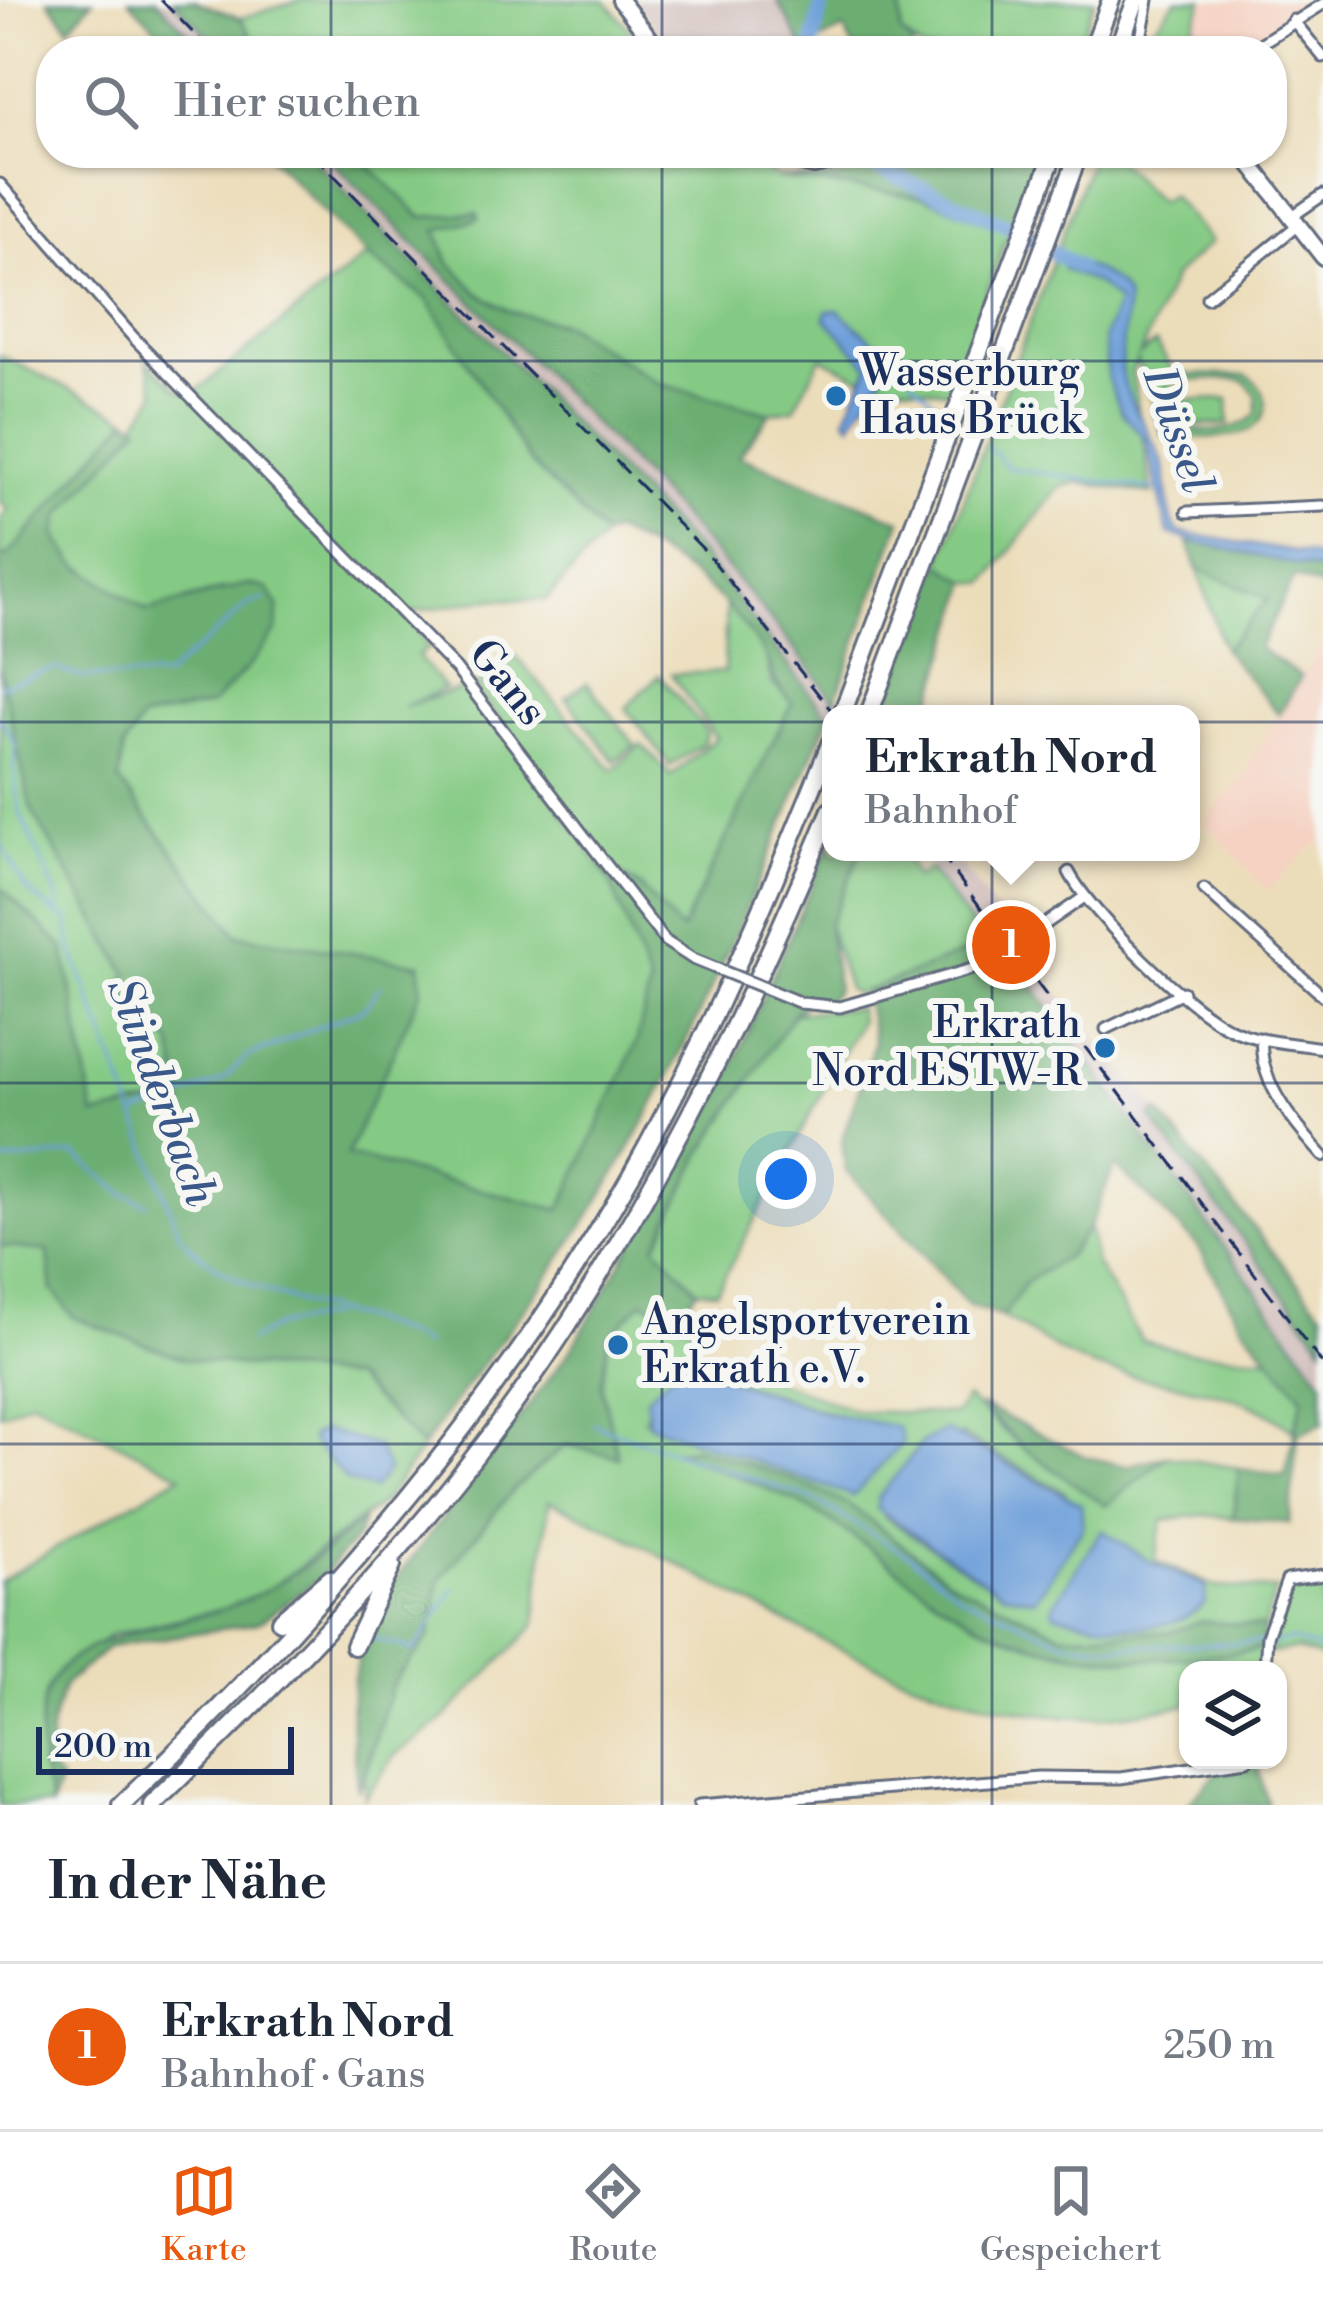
<!DOCTYPE html>
<html lang="de">
<meta charset="utf-8">
<style>
:root{--surface:#fff;--page:#f6f6f7;--text:#1f2937;--muted:#747a83;--line:#e0e1e3;--accent:#ea580c}
body{margin:0;font-family:"Libre Bodoni",serif;background:var(--page);color:var(--text)}
.controls{position:absolute;right:36px;bottom:36px;display:grid;overflow:hidden;border-radius:24px;box-shadow:0 3px 9px #0004}
.controls button{width:108px;height:108px;display:grid;place-items:center;padding:0;border:0;border-bottom:3px solid var(--line);background:var(--surface);color:var(--text);font:60px sans-serif}
.scale{position:absolute;left:36px;bottom:30px;width:258px;box-sizing:border-box;padding-left:12px;border:6px solid #1b2f5e;border-top:0;font-size:33px;line-height:42px;white-space:nowrap;color:#1b2f5e;-webkit-text-stroke:9px #f6f6f2;paint-order:stroke}
.you{position:absolute;left:786px;top:1179px;width:42px;height:42px;margin:-30px;border:9px solid #fff;border-radius:50%;background:#1a73e8;box-shadow:0 0 0 18px #1a73e833}
.badge{display:grid;place-items:center;width:78px;height:78px;border-radius:50%;background:var(--accent);color:#fff;font-size:39px;font-weight:700}
.pin{position:absolute;translate:-50% -50%;border:6px solid #fff;box-shadow:0 3px 12px #0006}
.popup{position:absolute;left:822px;top:705px;width:378px;height:156px;box-sizing:border-box;display:grid;place-content:center;border-radius:24px;background:var(--surface);filter:drop-shadow(0 3px 9px #0005);font-size:39px;white-space:nowrap;color:var(--muted)}
.popup b{font-size:45px;color:var(--text)}
.popup::after{content:'';position:absolute;left:50%;top:100%;margin-left:-24px;border:24px solid transparent;border-top-color:var(--surface)}
.list{margin:0;padding:0;list-style:none}
h2{display:flex;justify-content:space-between;align-items:center;height:156px;margin:0;padding:0 48px;font-size:51px}
h2 small{font-size:39px;font-weight:400;color:var(--muted)}
.list li{display:grid;grid-template-columns:78px 1fr auto;gap:36px;align-items:center;box-sizing:border-box;height:168px;padding:0 48px;border-top:3px solid var(--line)}
.list b{display:block;font-size:45px;white-space:nowrap}
.list p{margin:0;font-size:39px;white-space:nowrap;color:var(--muted)}
.list em{font-size:39px;font-style:normal;color:var(--muted)}
.icon{flex:none;width:66px;height:66px;fill:none;stroke:currentColor;stroke-width:2;stroke-linecap:round;stroke-linejoin:round}
.map{position:relative;flex:none;width:1323px;height:1805px;overflow:hidden}
.search{position:absolute;background:var(--surface);box-shadow:0 3px 9px #0004;left:36px;right:36px;top:36px;height:132px;display:flex;align-items:center;gap:30px;box-sizing:border-box;padding:0 42px;border-radius:48px;color:var(--muted);font-size:45px}
.sheet{height:324px;background:var(--surface)}
nav{display:flex;justify-content:space-around;align-items:center;box-sizing:border-box;height:168px;border-top:3px solid var(--line);background:var(--surface);font-size:33px;color:var(--muted)}
nav a{display:grid;justify-items:center;gap:6px}
nav .on{color:var(--accent)}
.map>svg:first-child{display:block}
.built{fill:#f5d2c2}
.industrial{fill:#d1bfbd}
.green{fill:#85ca84;stroke:#507c71;stroke-width:3;fill-rule:evenodd}
.forest{fill:#6cae72;stroke:#446e68;stroke-width:3}
.water{fill:#70a0da;stroke:#46689c;stroke-width:3}
.lines{fill:none;stroke-linecap:round;stroke-linejoin:round}
.stream{stroke:#70a0da;stroke-width:3}
.river{stroke:#70a0da;stroke-width:15}
.street-casing{stroke:#646c7e;stroke-width:15}
.secondary-casing{stroke:#646c7e;stroke-width:20}
.highway-casing{stroke:#646c7e;stroke-width:22}
.street{stroke:#fff;stroke-width:9}
.secondary{stroke:#fff;stroke-width:14}
.highway{stroke:#fff;stroke-width:16}
.rail{stroke:#1b2f5e;stroke-width:3;stroke-dasharray:18 9;stroke-linecap:butt}
.street-bridge-casing{stroke:#646c7e;stroke-width:15;stroke-linecap:butt}
.street-bridge{stroke:#fff;stroke-width:9}
.grid{fill:none;stroke:#1b2f5e;stroke-width:3;stroke-opacity:0.55}
.poi-dot{fill:#1f6fb2;stroke:#f6f6f2;stroke-width:4.5}
.labels{text-anchor:middle;dominant-baseline:central;stroke-width:12;stroke-linejoin:round;paint-order:stroke}
.poi-label{font-size:42px;fill:#1b2f5e;stroke:#f6f6f2;text-anchor:start}
.street-label{font-size:42px;fill:#1b2f5e;stroke:#f6f6f2}
.water-label{font-size:45px;font-style:italic;fill:#395789;stroke:#f6f6f2}
</style>
<div class="map">
<svg width="1323" height="1805" viewBox="0 0 1323 1805">
<rect width="100%" height="100%" fill="#f6f6f2"/>
<filter id="ink" filterUnits="userSpaceOnUse"><feTurbulence type="fractalNoise" baseFrequency=".00833" numOctaves="2"/><feDisplacementMap in="SourceGraphic" scale="24" xChannelSelector="R" yChannelSelector="G"/><feConvolveMatrix kernelMatrix="1 2 1 2 8 2 1 2 1" color-interpolation-filters="sRGB"/></filter>
<filter id="wash" filterUnits="userSpaceOnUse"><feTurbulence type="fractalNoise" baseFrequency=".004" numOctaves="4" result="noise"/><feDisplacementMap in="SourceGraphic" scale="48" xChannelSelector="R" yChannelSelector="G"/><feGaussianBlur stdDeviation="2.7" result="paint"/><feColorMatrix in="noise" values="0 0 0 0 0 0 0 0 0 0 0 0 0 0 0 0 0 1.4 0 .05"/><feComposite in="paint" operator="in"/></filter>
<g filter="url(#wash)">
<rect width="100%" height="100%" fill="#ecddba"/>
<path class="built" d="M1203,0H1297L1283,19L1236,51H1185Z
M1323,643V847L1318,842L1267,890L1204,822L1251,768L1248,763Z"/>
<path class="industrial" d="M156,0H173L223,51H206Z
M633,0H777L804,51H672Z
M307,153H324L691,525L762,605L845,714H831V719L699,552Z
M927,852H951L1090,1034L1158,1111L1151,1119L1323,1346V1381L987,923L976,932L970,926L929,869L934,862Z"/>
<path class="green" d="M301,0H605L648,51H261L240,18Z
M901,0H1095L1076,51H923L901,33Z
M1176,0H1203L1185,51H1156L1150,32Z
M356,153H738L778,178L923,197L1009,231L951,392L862,378L821,357L794,409L770,413L660,384L564,324L511,312L478,293L448,261L437,229L478,219L421,217Z
M1093,153H1110L1159,202L1171,195L1211,242L1174,276L1140,354L1156,343L1173,371L1163,381L1181,374L1246,375C1257,382 1266,391 1265,406C1262,447 1192,436 1164,437L1154,413L1155,393L1150,397L1137,360L1132,371L1152,494L1077,482L1059,488L986,583L969,582L940,564ZM1235,379L1245,381L1257,396V413C1240,436 1177,438 1161,414V393L1180,380Z
M367,255L428,300L531,463L604,536L546,600L487,599L406,613L429,648L418,656L445,689L403,707L467,687C511,745 659,920 649,990C638,1066 592,1141 560,1211L347,1155L421,991L420,964L237,935L119,781L124,746L142,718L211,705L224,589L147,611L74,563L56,535L60,516L139,426L137,422L156,393L147,361L180,391L195,392Z
M0,355L128,418L6,558L0,554V520L9,508L0,504Z
M1228,399L1229,424L1178,426L1177,400Z
M1197,568L1269,599L1224,650Z
M726,602L765,653L772,683L793,703L680,932L640,887L607,865L475,687L515,655L613,770L641,744L671,776L716,738L671,674L724,672Z
M0,670L31,809L128,975L117,990L172,1043L184,1106L149,1104L94,1116L64,948L0,887Z
M659,675L706,731L704,743L670,766L626,708Z
M587,682L635,745L615,761L566,698Z
M861,852H904L916,878L929,869L983,941C952,971 895,979 856,994L848,989L828,925Z
M858,1008L860,1021L717,1291L697,1290L656,1247L700,1156L794,1013Z
M1089,1227L1096,1264L1142,1341L1188,1352L1269,1357L1304,1397L1293,1431C1239,1383 1158,1387 1092,1366C1062,1356 1031,1332 1003,1317L1025,1283L1068,1255Z
M0,1246L48,1251L52,1290L185,1359L353,1378L423,1447L384,1501L273,1587L225,1608L110,1635L48,1687L40,1725L41,1767L51,1805H0V1581L181,1475L32,1400L0,1414Z
M643,1301L697,1330L691,1349L858,1411L955,1414L966,1398L1025,1449L1106,1505L1167,1456L1239,1468L1233,1518L1203,1515L1163,1520L1155,1560L1216,1587L1276,1590L1264,1627L1202,1621L1171,1632L1062,1634L950,1581L851,1506L794,1480L697,1448L677,1452C718,1472 765,1483 805,1506C858,1536 905,1578 957,1611C1047,1669 1161,1665 1262,1649L1261,1670H1188V1705C1155,1709 1121,1717 1088,1717C903,1716 714,1570 549,1501L535,1626L438,1724L395,1755L365,1797V1775L392,1684L429,1637L440,1579L514,1489L566,1445L617,1456L601,1384L609,1336ZM675,1368C751,1377 820,1418 897,1427L903,1442L853,1496L649,1424L644,1418ZM961,1435L1065,1492L1083,1528L1035,1599L1003,1593L885,1518L878,1498L894,1479ZM1102,1530L1152,1563L1206,1586L1205,1603C1168,1641 1101,1625 1055,1613L1053,1605Z
M1323,1585V1658L1295,1649L1270,1653L1291,1589Z"/>
<path class="forest" d="M48,0H93L69,27Z
M129,0H156L206,51H177Z
M173,0H193L240,18L261,51H223Z
M777,0H901V33L914,46L910,51H855L844,29L804,49Z
M266,153H307L699,552L829,717C752,892 685,1072 578,1233C530,1307 471,1374 423,1447L353,1378L185,1359L74,1318L52,1290L48,1251L0,1246V887L64,948L94,1116L149,1104L184,1106L172,1044L117,989L128,975L31,809L0,670V554L7,557L128,418L140,426L60,516L56,536L74,563L147,611L247,584L267,588L278,606L277,630L251,664L211,705L142,719L124,747L119,781L237,935L420,964L421,991L347,1155L560,1210L637,1041L650,985L604,867L640,887L681,931L792,703C767,678 776,671 761,648C723,593 676,558 615,532L604,536L531,463L428,300L367,255Z
M324,153H356L421,217L477,213L479,219L437,230L448,261L478,293L511,312L564,324L660,384L770,413L739,456L901,520L835,701C685,502 500,331 324,153Z
M904,153H1038L1009,231L923,197L778,178L840,177Z
M1188,543L1218,544L1323,571V588L1294,577L1259,648L1301,677L1279,714L1224,650L1268,599L1197,568Z
M940,564L969,582L928,714H883Z
M831,841V852H861L828,925L837,989L825,1004L808,1001L794,1013L700,1156L656,1246L697,1290L678,1316L643,1301L609,1336L601,1384L618,1457L566,1445L514,1489L440,1579L429,1637L392,1684L358,1791C349,1710 345,1680 377,1604L573,1347L729,1074Z
M978,947L996,976L1022,971L1323,1381V1423L1298,1434L1289,1523L1233,1518L1239,1468L1285,1476L1303,1397L1242,1325L1198,1246L1115,1165L1089,1227L1068,1255L1025,1283L1003,1317L969,1306L845,1169L842,1140L874,1043L864,992Z
M1158,1111L1323,1313V1346L1151,1118Z
M980,1405L1087,1457L1126,1466L1167,1456L1106,1506L1025,1449Z
M696,1447L794,1480L851,1506L950,1581L1062,1634L1170,1632L1202,1621L1264,1627L1262,1649C1160,1665 1052,1667 960,1613C905,1581 858,1533 801,1504C761,1484 717,1469 675,1451Z
M363,1519L357,1537L320,1579L257,1623L109,1647L64,1685L51,1726L50,1770L60,1780L51,1805C8,1635 99,1646 222,1609C270,1595 326,1552 363,1519Z
M1256,1760L1268,1805H1187L1219,1770Z"/>
<path class="water" d="M1065,258C1086,267 1116,275 1126,297C1129,305 1119,350 1122,369C1126,405 1151,427 1162,461C1170,484 1164,510 1178,532L1311,555L1323,560V571C1299,564 1177,540 1168,533L1146,439L1122,413L1108,380L1104,337L1118,303L1099,285L1063,269Z
M838,310L891,356L890,364L851,424L845,417L869,366L825,318L827,311Z
M687,1359L732,1381L827,1413L897,1427L903,1442L853,1496L649,1424L646,1397Z
M323,1430L377,1446L388,1471L373,1489L347,1481L312,1442L311,1436Z
M945,1430L1081,1504L1083,1527L1035,1599L1003,1593L877,1509L878,1498L922,1443Z
M1102,1530L1152,1563L1206,1586L1205,1603C1168,1641 1100,1625 1054,1613L1053,1605Z"/>
<g class="lines">
<path class="stream" d="M910,378L940,406
M989,447L1008,468L1157,490
M0,686L55,668L81,677H165L249,604L265,599
M0,716L16,746L14,772L20,813L57,896L58,914L67,919L71,948L180,1235C242,1308 348,1302 426,1345
M0,842L26,889L56,914
M137,1114L222,1081L247,1057L365,1008L381,985
M0,1162L75,1154L124,1194L147,1204
M249,1341L274,1327L332,1315
M593,1424L815,1500L909,1556L960,1595L1065,1642L1115,1647L1263,1642
M369,1637L414,1651L454,1588
M1272,1643L1292,1640L1323,1651"/>
<path class="river" d="M811,51L823,0
M847,155L1005,224L1078,267"/>
</g>
</g>
<g filter="url(#ink)">
<g class="lines">
<g class="street-casing">
<path id="street" d="M1293,20L1323,57
M1142,33L1148,0
M1249,51L1323,4
M0,184L133,337L456,669L665,941L693,959
M1291,217L1323,195
M1207,298L1298,225
M1187,512L1323,506
M1069,872C1090,913 1189,1010 1231,1029C1258,1042 1293,1043 1323,1048
M1204,889L1323,996
M801,1003L840,1007L986,965L1083,898
M1106,1029L1183,992
M1262,1038C1257,1081 1296,1126 1323,1156
M1265,1670L1267,1636L1287,1580L1323,1575
M699,1805L1038,1777L1121,1778L1247,1760"/>
</g>
<g class="secondary-casing">
<path id="secondary" d="M620,0L660,51
M759,153L814,166L877,153
M1242,153L1323,257"/>
</g>
<g class="highway-casing">
<path id="highway" d="M1092,51L1111,0
M1117,51L1136,0
M842,714L1054,153
M869,714L1079,153
M280,1621L329,1579
M354,1646L392,1566
M121,1805C292,1642 450,1464 577,1265C682,1102 759,921 831,742
M152,1805C282,1680 411,1548 516,1401C645,1220 746,1015 831,810"/>
</g>
<use href="#street" class="street"/>
<use href="#secondary" class="secondary"/>
<use href="#highway" class="highway"/>
<path class="rail" d="M161,0L211,51
M312,153L707,553L834,714
M939,852L1323,1365"/>
<g class="street-bridge-casing">
<path id="street-bridge" d="M693,959L801,1003"/>
</g>
<use href="#street-bridge" class="street-bridge"/>
</g>
</g>
<path class="grid" d="M331,0V51M662,0V51M992,0V51M331,153V1805M662,153V1805M992,153V1805M0,361H1323M0,722H1323M0,1083H1323M0,1444H1323"/>
<g class="poi-dot">
<circle cx="836" cy="396" r="12"/>
<circle cx="1105" cy="1048" r="12"/>
<circle cx="618" cy="1345" r="12"/>
</g>
<g class="labels">
<g class="poi-label">
<text x="860" y="372">Wasserburg<tspan x="860" dy="48">Haus Brück</tspan></text>
<text x="1081" y="1024" text-anchor="end">Erkrath<tspan x="1081" dy="48">Nord ESTW-R</tspan></text>
<text x="642" y="1321">Angelsportverein<tspan x="642" dy="48">Erkrath e.V.</tspan></text>
</g>
<g class="street-label">
<text transform="translate(507 683) rotate(51)">Gans</text>
</g>
<g class="water-label">
<text transform="translate(1177 430) rotate(71)">Düssel</text>
<text transform="translate(161 1092) rotate(70)">Stinderbach</text>
</g>
</g>
</svg>
<div class="controls">
<button><svg class="icon" aria-label="layers" viewBox="0 0 24 24"><path d="M12 4l9 5-9 5-9-5zM3 14l9 5 9-5"/></svg></button>
</div>
<div class="scale">200 m</div>
<div class="you"></div>
<div class="pin badge" style="left:1011px;top:945px">1</div>
<div class="popup"><b>Erkrath Nord</b>Bahnhof</div>
<div class="search"><svg class="icon" aria-label="search" viewBox="0 0 24 24"><circle cx="10" cy="10" r="6"/><path d="M15 15l6 6"/></svg>Hier suchen</div>
</div>
<section class="sheet">
<h2>In der Nähe<small></small></h2>
<ul class="list">
<li><span class="badge">1</span><div><b>Erkrath Nord</b><p>Bahnhof · Gans</p></div><em>250 m</em></li>
</ul>
</section>
<nav>
<a class="on"><svg class="icon" aria-label="map" viewBox="0 0 24 24"><path d="M3 6l6-2 6 2 6-2v14l-6 2-6-2-6 2zM9 4v14M15 6v14"/></svg>Karte</a>
<a><svg class="icon" aria-label="directions" viewBox="0 0 24 24"><path d="M12 3l9 9-9 9-9-9zM9 14v-3h6M13 9l2 2-2 2"/></svg>Route</a>
<a><svg class="icon" aria-label="saved" viewBox="0 0 24 24"><path d="M7 4h10v16l-5-4-5 4z"/></svg>Gespeichert</a>
</nav>
